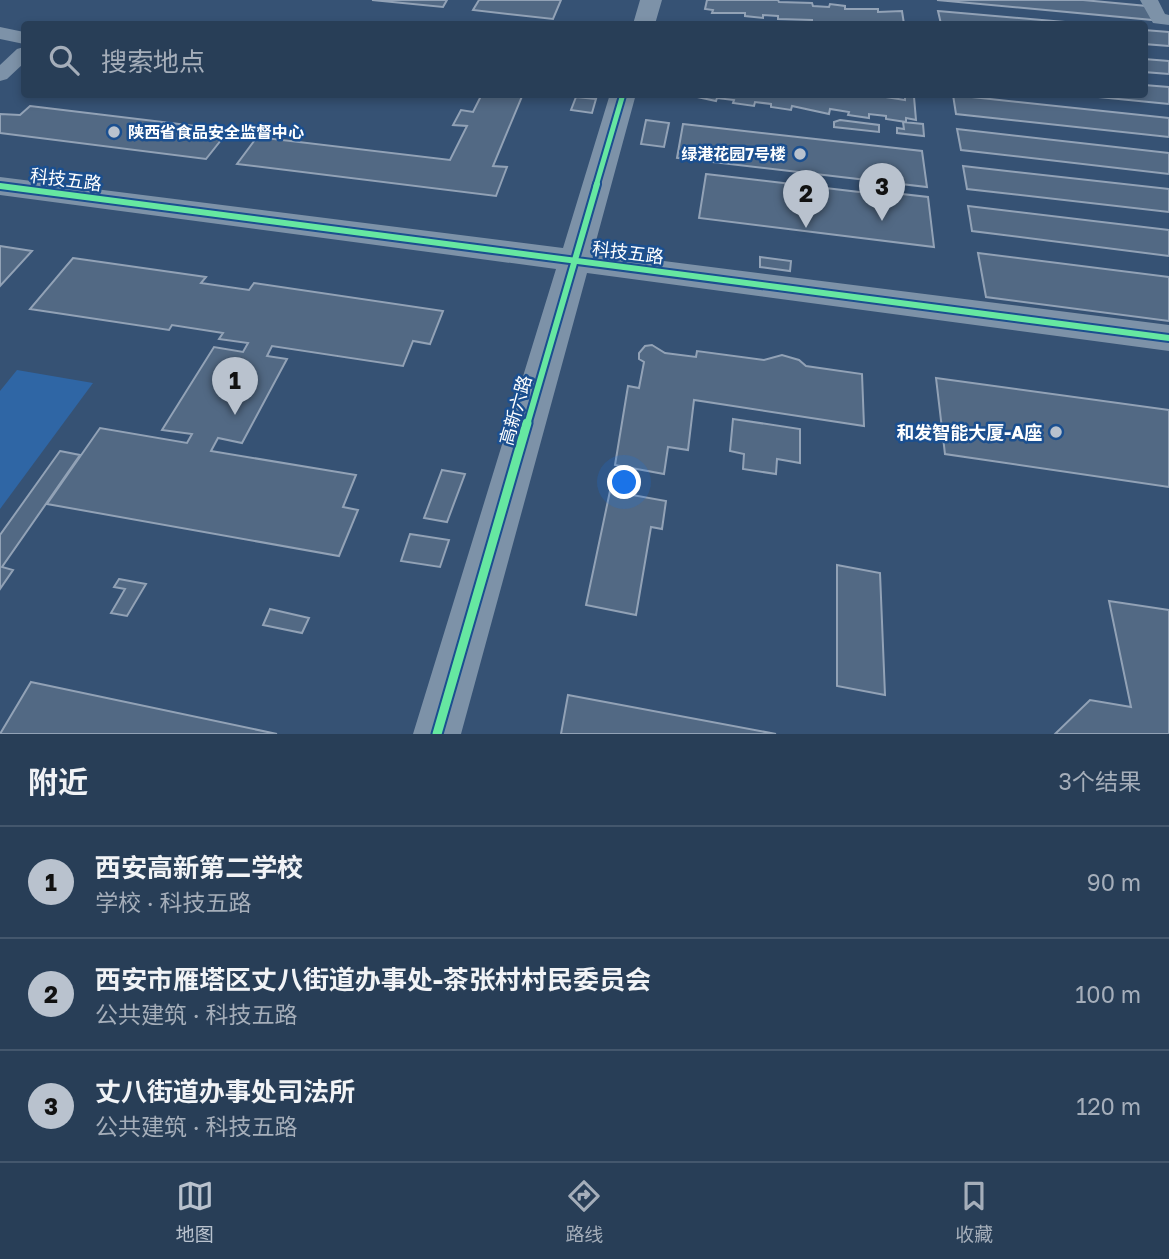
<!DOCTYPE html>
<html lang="zh">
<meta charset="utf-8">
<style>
:root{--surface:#283e57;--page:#344961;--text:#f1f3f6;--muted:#a5aeba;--line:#44576d;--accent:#b9c2ce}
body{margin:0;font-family:"Golos Text","Noto Sans SC",sans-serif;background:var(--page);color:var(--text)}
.you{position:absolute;left:625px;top:483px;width:24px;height:24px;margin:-18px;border:5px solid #fff;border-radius:50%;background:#1a73e8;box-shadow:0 0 0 10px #1a73e833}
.badge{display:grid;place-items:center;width:46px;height:46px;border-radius:50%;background:var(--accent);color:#111;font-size:23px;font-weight:700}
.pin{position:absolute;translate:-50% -58px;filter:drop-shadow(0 2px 4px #0008)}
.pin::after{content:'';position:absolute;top:37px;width:24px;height:21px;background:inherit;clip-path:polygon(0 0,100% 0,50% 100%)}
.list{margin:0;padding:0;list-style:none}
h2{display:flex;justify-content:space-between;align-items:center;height:91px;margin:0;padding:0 28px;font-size:30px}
h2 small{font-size:23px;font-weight:400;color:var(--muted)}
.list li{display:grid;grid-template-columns:46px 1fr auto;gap:21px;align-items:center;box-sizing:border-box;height:112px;padding:0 28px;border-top:2px solid var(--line)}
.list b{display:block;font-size:26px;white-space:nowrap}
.list p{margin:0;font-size:23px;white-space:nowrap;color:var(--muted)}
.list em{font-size:23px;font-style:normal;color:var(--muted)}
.icon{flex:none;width:38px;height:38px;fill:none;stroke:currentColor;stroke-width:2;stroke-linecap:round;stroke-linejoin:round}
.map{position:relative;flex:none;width:1169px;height:734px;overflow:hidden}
.search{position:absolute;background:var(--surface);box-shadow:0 4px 10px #0003;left:21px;right:21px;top:21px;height:77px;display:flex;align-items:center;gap:18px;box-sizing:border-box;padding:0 24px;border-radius:7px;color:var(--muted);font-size:26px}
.sheet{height:427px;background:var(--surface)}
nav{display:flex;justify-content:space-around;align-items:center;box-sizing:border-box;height:98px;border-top:2px solid var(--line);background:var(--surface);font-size:19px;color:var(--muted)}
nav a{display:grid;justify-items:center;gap:4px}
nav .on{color:var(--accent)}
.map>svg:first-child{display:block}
.green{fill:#2f66a5}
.building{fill:#526984;stroke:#92a2b6;stroke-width:2}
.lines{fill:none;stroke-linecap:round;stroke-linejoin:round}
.minor{fill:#7d92a8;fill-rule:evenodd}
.tertiary{fill:#7d92a8;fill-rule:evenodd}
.cycleway-far2-casing{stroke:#1b4f8f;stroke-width:9}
.cycleway-far1-casing{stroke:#1b4f8f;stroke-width:10}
.cycleway-casing{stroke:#1b4f8f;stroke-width:13}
.cycleway-far2{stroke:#66e7a1;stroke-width:5}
.cycleway-far1{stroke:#66e7a1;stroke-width:6}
.cycleway{stroke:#66e7a1;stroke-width:9}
.poi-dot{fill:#b9c2ce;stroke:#1b4f8f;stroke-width:2.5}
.labels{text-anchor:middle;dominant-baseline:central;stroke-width:5;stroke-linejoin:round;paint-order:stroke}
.far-poi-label{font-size:16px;font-weight:bold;fill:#fff;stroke:#1b4f8f;text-anchor:start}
.street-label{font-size:18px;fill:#fff;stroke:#1b4f8f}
.poi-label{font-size:18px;font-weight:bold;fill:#fff;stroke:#1b4f8f;text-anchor:end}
</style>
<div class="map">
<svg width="1169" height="734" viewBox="0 0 1169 734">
<rect width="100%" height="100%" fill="#365274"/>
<path class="green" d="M17,370L93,383L0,509V391Z"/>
<path class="building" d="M372,0H447L443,7Z
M479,0H561L553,19L473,10Z
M707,0H778L779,2L812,3L813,6L829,7L830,4L845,6V9H878V12L902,11L904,24L831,22V24L812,23V20L778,19V16L763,15V18L745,16V13H712L713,10L705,9Z
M937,0H1083L1147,6L1153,20Z
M938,11L1088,24H941Z
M1144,30L1169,32V46L1144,44Z
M1144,59L1169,61V74L1144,72Z
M1144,85L1169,87V104L1068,94H1144Z
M482,94H523L493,166L507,167L496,196L237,164L257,137L450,160L467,126L453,125L461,110L473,112Z
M885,95V97L905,100V96L914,97L916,120L906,118V122L886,119V116L869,114V118L848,115L849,112L830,109L829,114L792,106L791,110L771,107V104L755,102L754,106L733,103L734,100L717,98L716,101L688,95Z
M953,95L1169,118V137L956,114Z
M576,97L596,99L592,113L571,110Z
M30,106L229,130L206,159L0,133V114L20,115Z
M646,120L669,123L664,147L641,144Z
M840,120L879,125V132L834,127V122Z
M903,122L923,124L924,136L897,133V128L904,129Z
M683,124L922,151L927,187L677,158Z
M957,129L1169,153V174L961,150Z
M963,166L1169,189V212L967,189Z
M706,174L885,195L884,192L928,197L934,247L699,218Z
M968,206L1169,230V256L972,231Z
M0,246L32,251L0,286Z
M978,253L1169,277V321L986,297Z
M760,257L791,261L790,271L760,267Z
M73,258L206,277L201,283L249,290L254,283L443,311L430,344L413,341L403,366L272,346L267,356L287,359L242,443L218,438L211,451L356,475L343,507L358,510L339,556L47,504L100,428L187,443L192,434L162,430L214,347L243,352L248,343L219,339L223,333L172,325L169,330L30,309Z
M652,345L665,353L696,357L697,351L764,360L782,355L799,360L806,366L862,374L864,426L694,400L688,450L668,447L664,474L615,465L628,386L639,388L644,362L639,359V353L645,346Z
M936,378L1169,410V487L945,454Z
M733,419L800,429V463L777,459L776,474L743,469L744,454L730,451Z
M60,451L80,455L2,567L13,570L0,589V535Z
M442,470L465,474L447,522L424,518Z
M610,491L666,501L662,529L651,527L636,615L586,605Z
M410,534L449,540L440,567L401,561Z
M837,565L880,573L885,695L837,686Z
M119,579L146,584L127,616L111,613L125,589L114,587Z
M1109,601L1169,610V734H1055L1090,700L1131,707Z
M270,609L309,618L302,633L263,625Z
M31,682L277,734H0Z
M568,695L776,734H561Z"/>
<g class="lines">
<path class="minor" d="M1140,0H1158L1165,14L1169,15V25L1153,23Z
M0,27L24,32V44L0,39Z
M24,47V63L7,79L0,81V65L17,49Z"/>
<path class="tertiary" d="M640,0H662L655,24H633Z
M610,94H636L593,252L1169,325V351L587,273L461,734H413L556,269L0,195V177L563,248Z"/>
<g class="cycleway-far2-casing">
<path id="cycleway-far2" d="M596,186L623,94"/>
</g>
<g class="cycleway-far1-casing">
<path id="cycleway-far1" d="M0,186L1169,338
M527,425L597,184"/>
</g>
<g class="cycleway-casing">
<path id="cycleway" d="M437,734L527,423"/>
</g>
<use href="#cycleway-far2" class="cycleway-far2"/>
<use href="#cycleway-far1" class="cycleway-far1"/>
<use href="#cycleway" class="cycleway"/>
</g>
<g class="poi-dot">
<circle cx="114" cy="132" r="7"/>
<circle cx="800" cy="154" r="7"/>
<circle cx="1056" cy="432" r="7"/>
</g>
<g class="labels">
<g class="far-poi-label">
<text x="128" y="132">陕西省食品安全监督中心</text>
<text x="786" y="154" text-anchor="end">绿港花园7号楼</text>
</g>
<g class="street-label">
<text transform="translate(66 179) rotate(7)">科技五路</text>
<text transform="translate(628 252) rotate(7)">科技五路</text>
<text transform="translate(515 410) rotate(-74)">高新六路</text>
</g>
<g class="poi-label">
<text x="1042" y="432">和发智能大厦-A座</text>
</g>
</g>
</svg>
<div class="you"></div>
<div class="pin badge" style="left:235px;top:415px">1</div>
<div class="pin badge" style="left:806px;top:228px">2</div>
<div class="pin badge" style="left:882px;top:221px">3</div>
<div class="search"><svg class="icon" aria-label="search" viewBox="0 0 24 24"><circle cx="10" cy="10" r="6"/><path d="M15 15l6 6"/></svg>搜索地点</div>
</div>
<section class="sheet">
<h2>附近<small>3个结果</small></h2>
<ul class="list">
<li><span class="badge">1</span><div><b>西安高新第二学校</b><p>学校 · 科技五路</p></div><em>90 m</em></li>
<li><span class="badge">2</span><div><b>西安市雁塔区丈八街道办事处-茶张村村民委员会</b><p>公共建筑 · 科技五路</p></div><em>100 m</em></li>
<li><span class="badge">3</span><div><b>丈八街道办事处司法所</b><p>公共建筑 · 科技五路</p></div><em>120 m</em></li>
</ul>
</section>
<nav>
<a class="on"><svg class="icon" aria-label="map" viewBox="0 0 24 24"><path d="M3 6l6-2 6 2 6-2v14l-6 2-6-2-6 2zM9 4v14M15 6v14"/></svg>地图</a>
<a><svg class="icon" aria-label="directions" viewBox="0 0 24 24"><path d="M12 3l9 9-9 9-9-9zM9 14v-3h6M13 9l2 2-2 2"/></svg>路线</a>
<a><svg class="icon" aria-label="saved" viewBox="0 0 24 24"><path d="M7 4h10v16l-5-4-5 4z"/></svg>收藏</a>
</nav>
